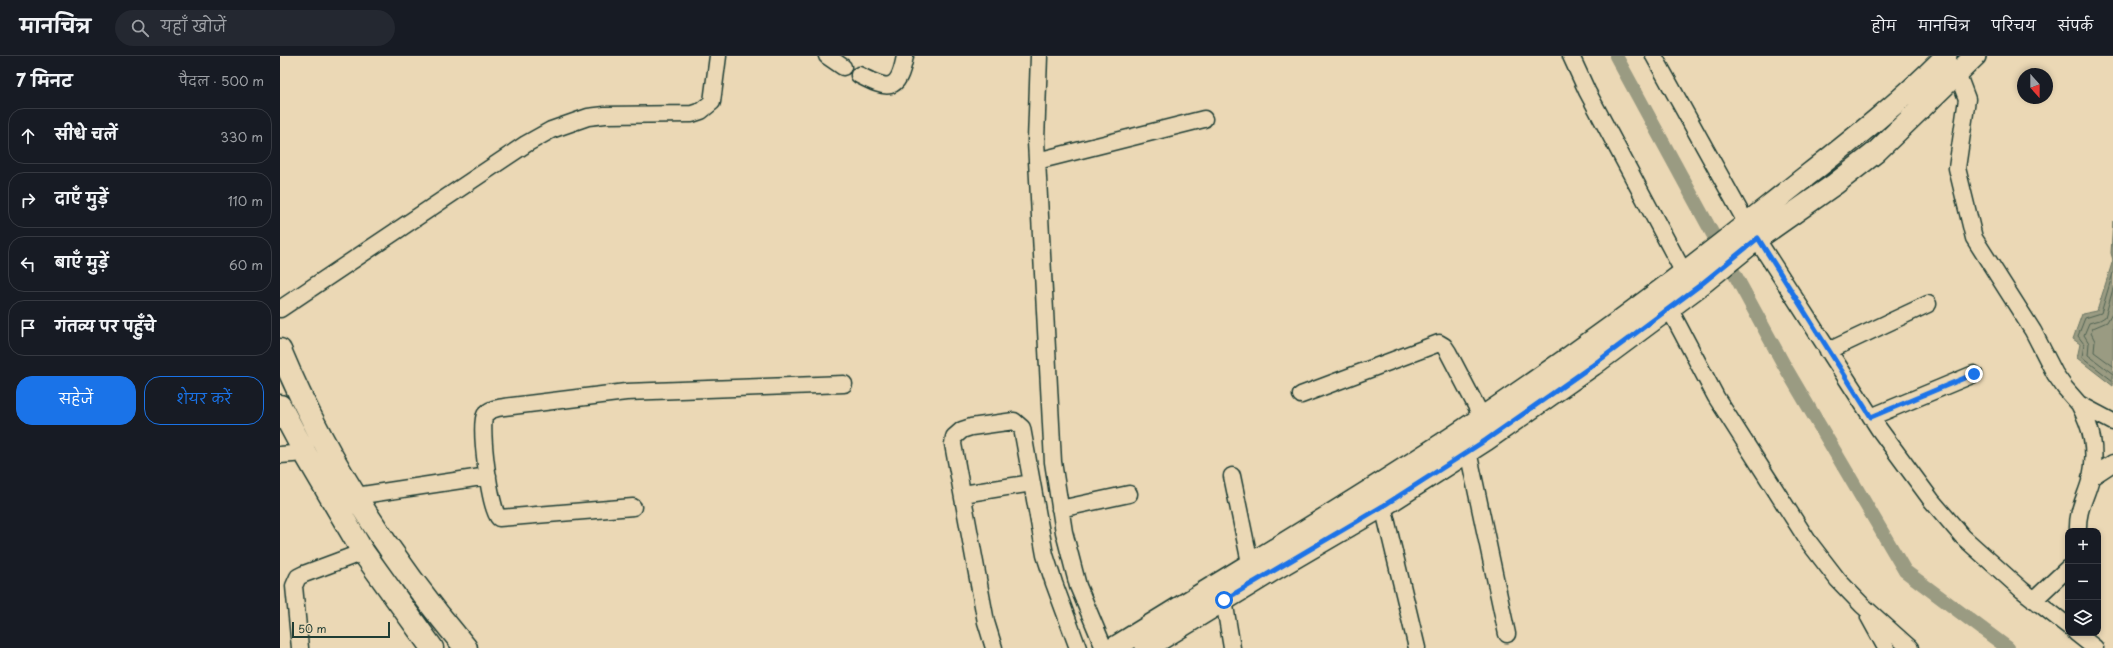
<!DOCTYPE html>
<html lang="hi">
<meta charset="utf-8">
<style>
:root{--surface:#171b24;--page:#242831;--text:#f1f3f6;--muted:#9ea1a6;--line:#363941;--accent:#1a73e8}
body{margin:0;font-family:"Playpen Sans","Playpen Sans Deva",sans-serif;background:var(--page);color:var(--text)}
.controls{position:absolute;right:12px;bottom:12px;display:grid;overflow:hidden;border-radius:8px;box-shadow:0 2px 6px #0003}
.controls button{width:36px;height:36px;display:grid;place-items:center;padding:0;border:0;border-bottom:1px solid var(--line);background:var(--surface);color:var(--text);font:20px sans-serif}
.compass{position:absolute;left:1737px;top:12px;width:36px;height:36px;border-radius:50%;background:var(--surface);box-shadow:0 2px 6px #0003;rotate:159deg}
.scale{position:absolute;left:12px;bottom:10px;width:98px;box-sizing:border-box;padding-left:4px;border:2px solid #1f3d34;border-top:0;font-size:11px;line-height:14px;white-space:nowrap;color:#1f3d34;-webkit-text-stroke:3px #ebd8b5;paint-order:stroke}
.stop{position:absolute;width:12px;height:12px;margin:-9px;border:3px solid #1a73e8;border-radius:50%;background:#fff}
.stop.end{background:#1a73e8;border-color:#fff;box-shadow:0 1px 4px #0008}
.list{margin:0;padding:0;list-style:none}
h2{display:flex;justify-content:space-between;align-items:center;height:52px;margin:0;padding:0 16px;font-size:17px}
h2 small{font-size:13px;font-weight:400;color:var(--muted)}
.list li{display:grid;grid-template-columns:26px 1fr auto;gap:12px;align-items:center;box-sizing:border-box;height:56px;margin:0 8px 8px;padding:0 8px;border:1px solid var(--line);border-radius:16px}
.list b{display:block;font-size:15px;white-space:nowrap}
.list em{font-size:13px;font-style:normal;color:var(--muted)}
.actions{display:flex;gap:8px;padding:12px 16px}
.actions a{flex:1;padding:9px 0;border:1px solid var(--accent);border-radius:16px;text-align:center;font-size:14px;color:var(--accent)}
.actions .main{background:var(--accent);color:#fff}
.icon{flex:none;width:22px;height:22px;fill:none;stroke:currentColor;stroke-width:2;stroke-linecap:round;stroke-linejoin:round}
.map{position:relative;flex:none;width:1833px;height:592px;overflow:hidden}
header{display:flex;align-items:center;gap:24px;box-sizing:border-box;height:56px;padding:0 20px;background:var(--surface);border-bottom:1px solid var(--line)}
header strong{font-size:19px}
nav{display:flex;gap:22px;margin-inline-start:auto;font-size:14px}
.search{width:280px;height:36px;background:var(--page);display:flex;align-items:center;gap:10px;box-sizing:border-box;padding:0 14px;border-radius:22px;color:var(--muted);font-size:15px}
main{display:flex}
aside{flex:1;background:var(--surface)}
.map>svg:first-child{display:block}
.water{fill:#9a9b82;stroke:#697563}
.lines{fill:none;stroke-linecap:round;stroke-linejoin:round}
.shore{stroke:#506353;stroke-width:1}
.canal{stroke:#9a9b82;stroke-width:14}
.minor-casing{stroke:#1f3d34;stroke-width:19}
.major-casing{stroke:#1f3d34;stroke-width:24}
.highway-casing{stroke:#1f3d34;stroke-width:25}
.minor{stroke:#ebd8b5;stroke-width:16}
.major{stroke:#ebd8b5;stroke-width:21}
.highway{stroke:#ebd8b5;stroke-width:22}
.route{stroke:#1a73e8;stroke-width:5}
</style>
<header>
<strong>मानचित्र</strong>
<div class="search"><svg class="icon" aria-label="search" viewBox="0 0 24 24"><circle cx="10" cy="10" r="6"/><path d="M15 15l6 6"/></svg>यहाँ खोजें</div>
<nav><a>होम</a><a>मानचित्र</a><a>परिचय</a><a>संपर्क</a></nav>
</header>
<main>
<aside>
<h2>7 मिनट<small>पैदल · 500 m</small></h2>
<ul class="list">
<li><svg class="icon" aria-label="ahead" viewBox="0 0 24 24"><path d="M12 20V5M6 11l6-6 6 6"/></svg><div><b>सीधे चलें</b></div><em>330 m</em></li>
<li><svg class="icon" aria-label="right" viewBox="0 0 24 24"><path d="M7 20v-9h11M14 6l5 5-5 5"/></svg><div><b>दाएँ मुड़ें</b></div><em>110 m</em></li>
<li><svg class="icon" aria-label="left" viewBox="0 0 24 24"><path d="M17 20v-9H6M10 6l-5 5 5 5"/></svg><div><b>बाएँ मुड़ें</b></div><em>60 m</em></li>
<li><svg class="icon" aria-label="arrive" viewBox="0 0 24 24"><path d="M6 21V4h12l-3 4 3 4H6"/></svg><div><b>गंतव्य पर पहुँचे</b></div></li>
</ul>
<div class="actions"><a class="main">सहेजें</a><a>शेयर करें</a></div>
</aside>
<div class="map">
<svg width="1833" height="592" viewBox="0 0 1833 592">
<rect width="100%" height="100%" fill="#ebd8b5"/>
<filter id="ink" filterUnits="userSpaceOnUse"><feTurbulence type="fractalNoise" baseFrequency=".025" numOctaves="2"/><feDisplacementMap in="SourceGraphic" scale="8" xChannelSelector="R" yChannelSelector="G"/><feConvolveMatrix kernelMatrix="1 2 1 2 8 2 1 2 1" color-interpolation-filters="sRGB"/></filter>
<g filter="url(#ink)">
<path class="water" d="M1833,165V330L1797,302L1800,288L1793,283L1802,258L1817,255L1833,204L1831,197Z"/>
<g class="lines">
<path class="shore" d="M1833,217L1821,257L1805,262L1798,280L1804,288L1802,301L1833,325
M1833,233L1825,261L1820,264L1809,267L1804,279L1809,287L1808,299L1833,318
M1833,255L1827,266L1813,272L1811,277L1815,285L1814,296L1833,310"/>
<path class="canal" d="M1336,0L1504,309L1625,515L1728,592"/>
<g class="minor-casing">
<path id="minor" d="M547,0L563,11
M759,0L756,85L773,406L784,476L798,530L824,592
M1291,0L1307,35L1404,217
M1374,0L1467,168L1599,373L1652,445L1683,481L1742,534L1788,570
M579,19C608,34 618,37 625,0
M1678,19L1687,43L1677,112L1694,182L1753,275L1775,318L1785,332L1799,348L1833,366
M757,105L924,63
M1389,252L1436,341L1528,485L1558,524L1582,549L1630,592
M0,253L246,88L271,74L308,61L325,59L412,58L421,55L432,46L438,0
M1548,295L1648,248
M1021,339L1159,287L1164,290L1168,296L1202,361
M1591,361L1694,318
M1183,386L1188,395L1227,578
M0,399L25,397
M952,420L970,507
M1810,422L1833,407
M683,438L752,427
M76,440L208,420
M1103,450L1137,592
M353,451L219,462C210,454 199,370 205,359C209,353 217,352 224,351L346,336L564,328
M780,453L849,438
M1798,475C1797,453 1806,442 1811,422C1817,394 1812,372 1799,348
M944,544L952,592
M1754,544L1788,512
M1589,561L1606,592
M1796,577L1815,592
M20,592L14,530L18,521L24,518L83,496
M714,592L706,566L673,388L674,381L682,374L691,371L734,365L742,372L765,499L774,527L798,592"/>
</g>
<g class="major-casing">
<path id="major" d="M834,592C949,520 1066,452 1179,377C1286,306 1390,230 1490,149C1550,101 1612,55 1666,0
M866,592L995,513L1103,450L1206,384L1313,309L1419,230L1478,182L1555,128L1596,96L1695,0"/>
</g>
<g class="highway-casing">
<path id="highway" d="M0,294C45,402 110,502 186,592
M0,350L25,397L83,496L152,592"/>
</g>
<use href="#minor" class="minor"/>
<use href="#major" class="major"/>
<use href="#highway" class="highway"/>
</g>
</g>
<g class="lines" filter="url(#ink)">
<path class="route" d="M944,544L1103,450L1206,384L1313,309L1419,230L1478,182L1591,361L1694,318"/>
</g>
</svg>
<div class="controls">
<button>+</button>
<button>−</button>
<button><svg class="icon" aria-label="layers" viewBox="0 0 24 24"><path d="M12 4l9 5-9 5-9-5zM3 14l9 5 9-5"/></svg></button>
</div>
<svg class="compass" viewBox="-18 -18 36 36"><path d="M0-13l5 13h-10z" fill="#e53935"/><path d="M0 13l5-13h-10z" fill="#9ea1a6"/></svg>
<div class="scale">50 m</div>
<div class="stop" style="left:944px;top:544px"></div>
<div class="stop end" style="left:1694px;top:318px"></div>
</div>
</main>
